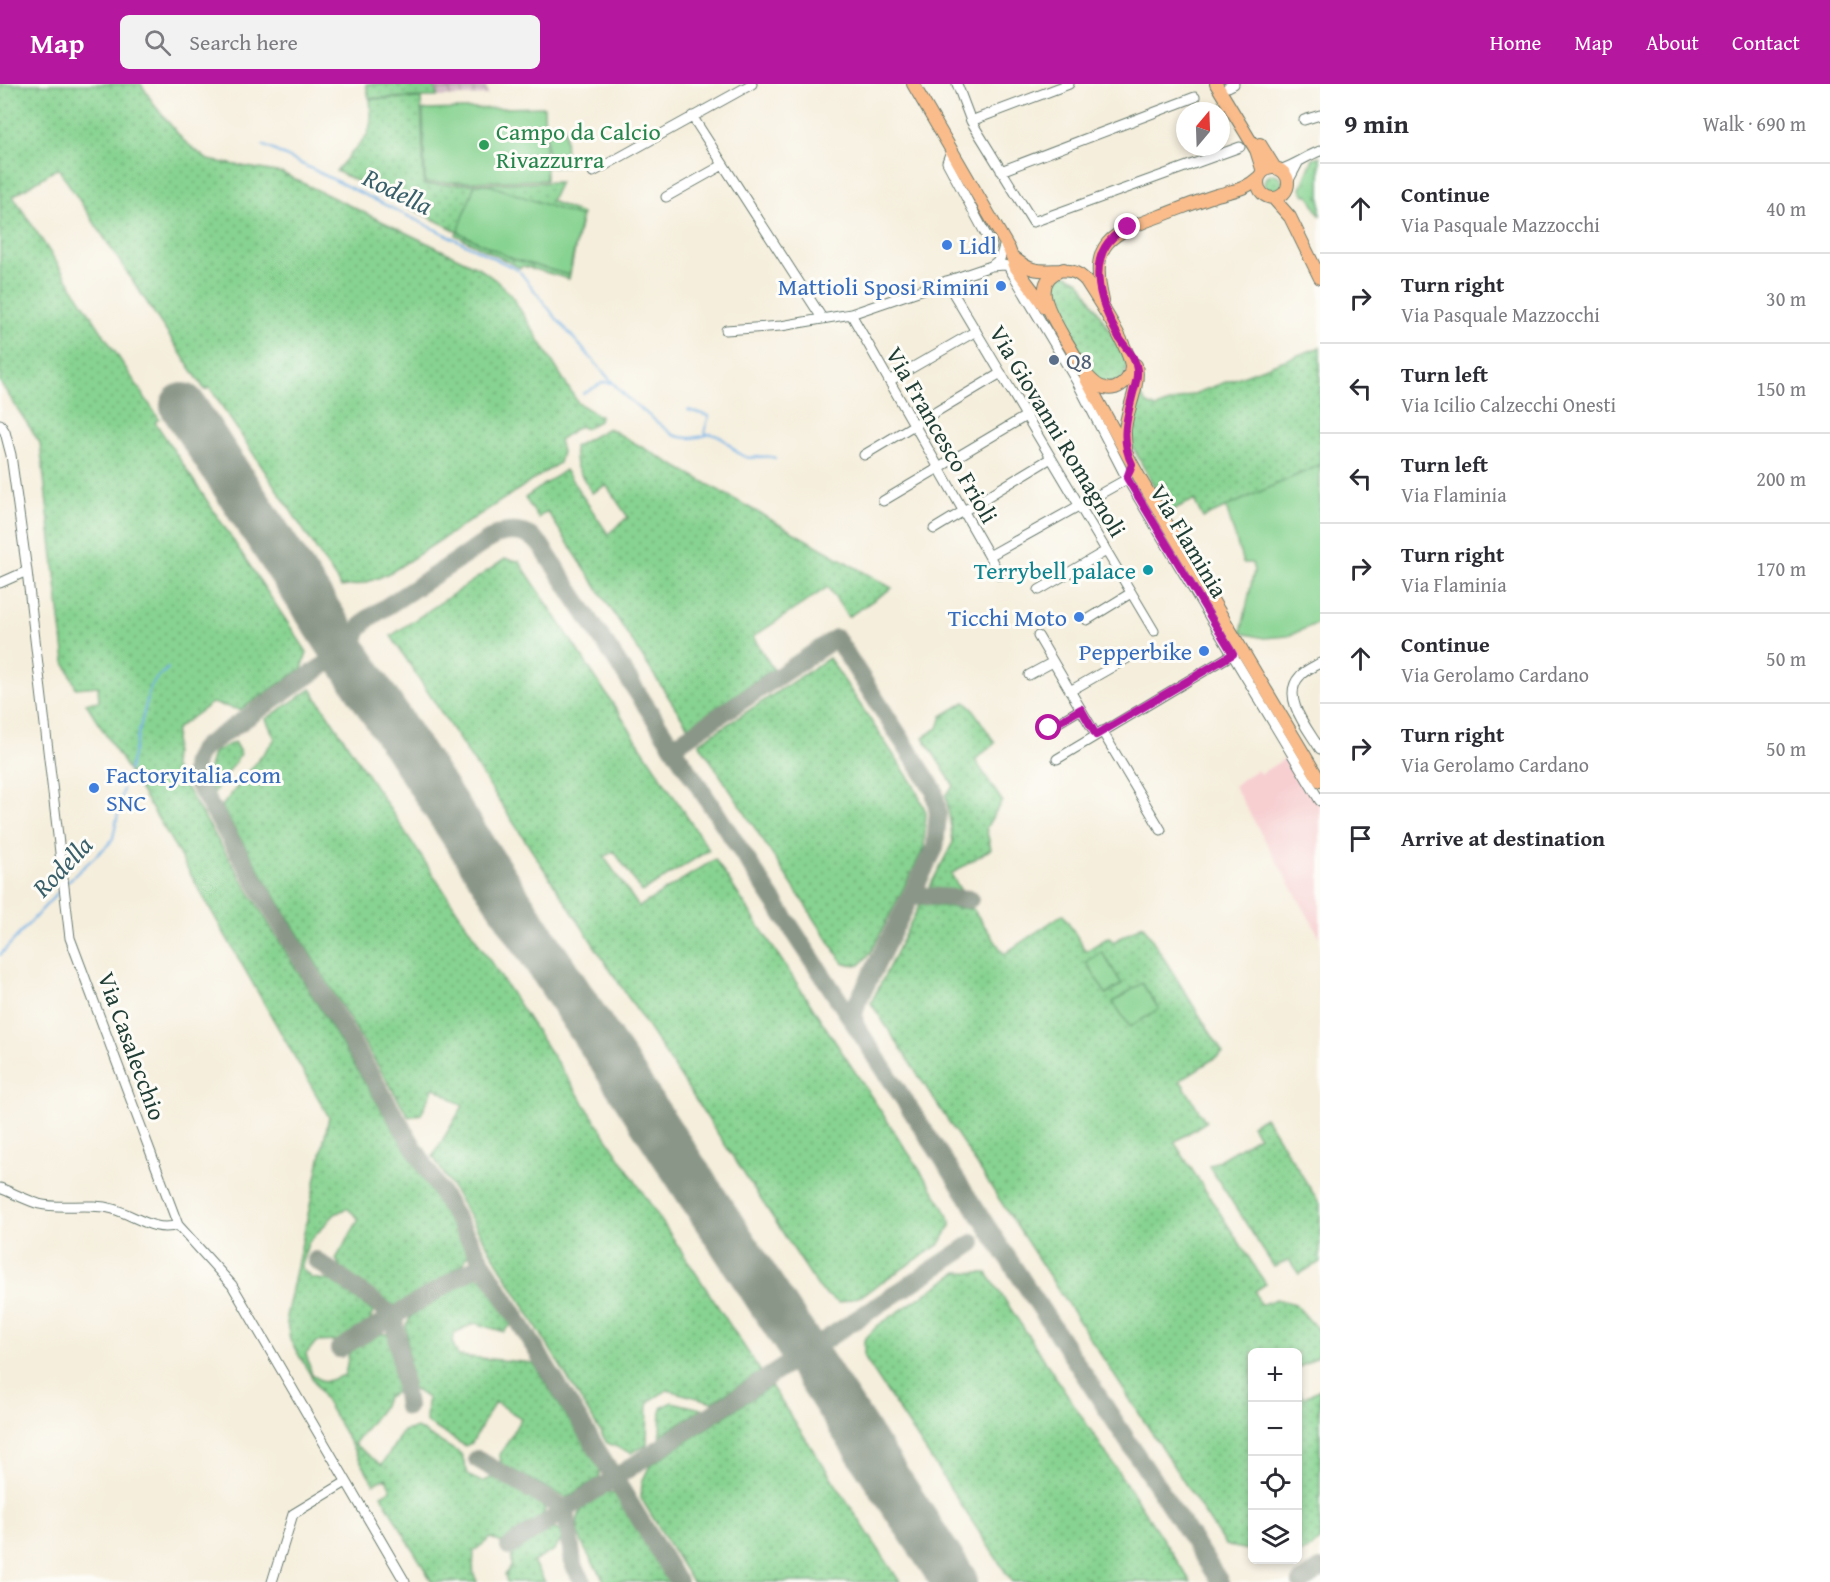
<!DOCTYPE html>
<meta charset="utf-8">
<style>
:root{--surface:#fff;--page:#f2f2f3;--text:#2b2b33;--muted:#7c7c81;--line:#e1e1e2;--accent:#b5179e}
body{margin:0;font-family:"Gentium Book Plus",serif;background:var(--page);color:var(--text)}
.controls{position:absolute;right:18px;bottom:18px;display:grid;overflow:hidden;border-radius:9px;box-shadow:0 3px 9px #0003}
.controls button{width:54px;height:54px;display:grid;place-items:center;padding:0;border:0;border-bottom:2px solid var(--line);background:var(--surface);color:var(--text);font:30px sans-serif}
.compass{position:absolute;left:1176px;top:18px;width:54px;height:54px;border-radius:50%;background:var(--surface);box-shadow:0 3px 9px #0003;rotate:19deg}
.stop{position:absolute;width:18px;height:18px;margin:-14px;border:4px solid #b5179e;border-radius:50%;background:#fff}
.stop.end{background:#b5179e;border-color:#fff;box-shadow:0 2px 6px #0008}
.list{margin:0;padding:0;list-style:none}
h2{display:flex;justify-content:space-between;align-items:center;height:78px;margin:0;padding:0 24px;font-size:26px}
h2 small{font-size:20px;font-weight:400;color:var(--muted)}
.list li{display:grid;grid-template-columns:39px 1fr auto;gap:18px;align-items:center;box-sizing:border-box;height:90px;padding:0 24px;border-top:2px solid var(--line)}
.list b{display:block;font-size:22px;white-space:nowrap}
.list p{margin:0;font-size:20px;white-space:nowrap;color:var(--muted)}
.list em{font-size:20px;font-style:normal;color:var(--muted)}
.icon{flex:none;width:33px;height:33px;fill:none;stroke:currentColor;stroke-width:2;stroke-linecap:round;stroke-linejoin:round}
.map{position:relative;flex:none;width:1320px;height:1498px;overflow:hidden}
header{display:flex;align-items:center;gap:36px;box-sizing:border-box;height:84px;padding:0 30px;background:var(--accent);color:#fff}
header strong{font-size:28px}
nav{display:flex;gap:33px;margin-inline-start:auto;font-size:21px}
.search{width:420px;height:54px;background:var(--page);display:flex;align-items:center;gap:15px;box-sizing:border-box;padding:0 21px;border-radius:9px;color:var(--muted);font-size:22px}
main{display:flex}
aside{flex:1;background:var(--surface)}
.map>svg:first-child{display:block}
.built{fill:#f7cfd1}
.industrial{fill:url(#industrial-grid)}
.grass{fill:url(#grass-dots);stroke:#538862;stroke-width:1.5}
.park{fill:url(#park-tufts);stroke:#538862;stroke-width:1.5}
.pitch{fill:#87d391;stroke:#538862;stroke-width:1.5}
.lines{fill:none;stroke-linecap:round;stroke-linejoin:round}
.stream{stroke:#75b2e7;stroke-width:2}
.taxiway{stroke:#8a9688;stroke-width:18}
.runway{stroke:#8a9688;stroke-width:46}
.minor-casing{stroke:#6a7b6f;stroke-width:11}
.major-casing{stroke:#6a7b6f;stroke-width:14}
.minor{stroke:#fff;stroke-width:9}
.major{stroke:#fabc8b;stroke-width:12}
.route{stroke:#b5179e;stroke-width:8}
.leisure-dot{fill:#2e9e5b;stroke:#fdfcf7;stroke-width:2}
.shop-dot{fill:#3f7fe0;stroke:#fdfcf7;stroke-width:2}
.service-dot{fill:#5c6f8a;stroke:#fdfcf7;stroke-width:2}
.culture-dot{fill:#0f9aa8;stroke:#fdfcf7;stroke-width:2}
.labels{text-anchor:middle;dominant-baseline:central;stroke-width:6;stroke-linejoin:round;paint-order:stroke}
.leisure-label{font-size:24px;fill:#27864d;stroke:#fdfcf7;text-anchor:start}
.shop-label{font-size:24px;fill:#366cbe;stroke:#fdfcf7;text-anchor:end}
.service-label{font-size:24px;fill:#4e5e75;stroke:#fdfcf7;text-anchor:start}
.street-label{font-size:24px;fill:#1f3d34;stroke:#fdfcf7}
.culture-label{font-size:24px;fill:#0d838f;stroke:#fdfcf7;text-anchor:end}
.water-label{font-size:26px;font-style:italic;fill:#39606a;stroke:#fdfcf7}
</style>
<header>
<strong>Map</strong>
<div class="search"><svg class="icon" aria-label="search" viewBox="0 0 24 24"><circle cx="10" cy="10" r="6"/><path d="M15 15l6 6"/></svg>Search here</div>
<nav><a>Home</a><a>Map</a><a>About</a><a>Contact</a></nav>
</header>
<main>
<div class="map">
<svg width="1320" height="1498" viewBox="0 0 1320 1498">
<defs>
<pattern id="industrial-grid" width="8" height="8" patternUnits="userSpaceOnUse" patternTransform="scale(1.5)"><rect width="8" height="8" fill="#d2bdc6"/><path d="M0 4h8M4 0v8" fill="none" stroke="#aa9ba2"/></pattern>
<pattern id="grass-dots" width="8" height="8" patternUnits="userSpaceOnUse" patternTransform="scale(1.5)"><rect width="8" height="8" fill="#87d391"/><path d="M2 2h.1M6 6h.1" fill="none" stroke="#6eac77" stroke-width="1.8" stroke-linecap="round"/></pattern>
<pattern id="park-tufts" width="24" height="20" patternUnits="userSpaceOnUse" patternTransform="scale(1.5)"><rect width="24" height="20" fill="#87d391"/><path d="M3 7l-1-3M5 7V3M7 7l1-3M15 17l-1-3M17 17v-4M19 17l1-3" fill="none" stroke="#6eac77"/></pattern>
</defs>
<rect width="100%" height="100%" fill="#fdfcf7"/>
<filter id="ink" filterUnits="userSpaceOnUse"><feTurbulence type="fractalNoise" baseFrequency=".0167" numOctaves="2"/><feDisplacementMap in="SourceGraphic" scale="12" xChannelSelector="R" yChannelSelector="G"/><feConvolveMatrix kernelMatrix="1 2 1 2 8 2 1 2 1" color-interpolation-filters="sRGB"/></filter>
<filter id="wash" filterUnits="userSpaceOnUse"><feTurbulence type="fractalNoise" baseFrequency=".008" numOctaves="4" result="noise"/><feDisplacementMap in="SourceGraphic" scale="24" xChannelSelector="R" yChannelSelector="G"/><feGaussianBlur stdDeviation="1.35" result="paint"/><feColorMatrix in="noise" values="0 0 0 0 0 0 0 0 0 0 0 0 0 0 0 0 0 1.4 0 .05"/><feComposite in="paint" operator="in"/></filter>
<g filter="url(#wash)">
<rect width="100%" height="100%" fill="#f5eedc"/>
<path class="built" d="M1289,672L1320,723V853L1234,702L1245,693L1257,686L1260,690Z"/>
<path class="industrial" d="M435,0H485L488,11L438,13Z"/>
<path class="grass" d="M0,0H141L155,22L183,56L208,76L282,89L479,184L498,198L511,211L578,319L600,332L599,337L585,345L580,342L559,356L562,368L559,379L393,487C376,496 360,502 341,503L210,304L205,306L58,84L13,112L159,335L155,338L307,568L302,585L240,626L212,619L176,645L173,682L469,1170L463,1180L402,1221L390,1222L342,1186L336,1175L359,1135L347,1124L335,1130L308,1159L301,1183L311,1194L332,1197L373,1228L369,1240L337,1257L316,1258L306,1270L312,1291L324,1298L345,1291L349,1269L377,1250H387L394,1257L398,1307L387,1313L381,1325L354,1360L382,1381L403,1347L417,1344L461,1370L469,1392L482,1398L496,1392L539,1418L545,1426L540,1435L501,1459L491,1454L474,1467L473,1487L477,1498H432L381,1411L391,1406L386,1394L374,1400L290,1256L286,1233L329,1033L164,744L86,619L99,617L98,602L76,604L65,578L40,359L0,298Z
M366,0H434L437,13L369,14Z
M421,14L424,101L560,98L551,117L582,130L569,195L523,182L520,184L456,151L457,147L336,87L367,51C373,38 371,28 370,15Z
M1264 99a9 9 0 1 1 18 0a9 9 0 1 1-18 0Z
M1065,190L1080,197L1125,273L1127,284L1122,296L1107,300L1092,292L1049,215L1051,198Z
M1320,263V381L1203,434L1194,416L1168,428L1130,358L1129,349L1138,307L1146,319L1156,324Z
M608,344L892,504L848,533L828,503L753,553L773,585L688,643L547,427L538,434L525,414L565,386L608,450L628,433L606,401L592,409L576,382L574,363Z
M505,475L519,477L709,766L642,808L614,767L604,773L639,823L715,775L944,1123L951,1140L940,1160L861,1212L839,1219L821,1207L391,552Z
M829,574L913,700L926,728L924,764L871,868L860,881L844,880L699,659Z
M311,605L761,1288L713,1318L667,1306L648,1318L647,1361L631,1369L607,1359L433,1072L463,1022L434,1003L421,1030L409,1033L221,723L275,655L266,635Z
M965,618L970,621L995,659L975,676L1002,717L986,744L991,765L951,790L961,807L929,804L953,758L946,710L954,702L923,653L938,644L942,632Z
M234,658L241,670L213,710L206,693L213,669Z
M920,820L973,825L1004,870L1063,830L1086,867L1109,853L1113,858L1143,841L1223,969L1180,996L1206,1038L1174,1058L1266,1200L1255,1207L1260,1221L1276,1215L1295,1220L1320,1248V1271L1298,1284V1268H1252V1467L1225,1461L871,919Z
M1265,1033L1320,1120V1178L1299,1190L1289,1176L1274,1183L1209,1082L1259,1052L1251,1041Z
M958,1188L987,1189L1191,1498H1090L1088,1494L1080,1498H1012L864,1273V1256L877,1242Z
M473,1192L485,1195L512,1240L504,1248L475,1239L454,1249L453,1260L458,1272L533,1279L600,1385L599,1394L566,1414L501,1380L500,1371L521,1334L495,1318L472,1359L465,1362L426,1338L427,1314L411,1303L406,1242L411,1232Z
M771,1302L900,1498H692L641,1414L642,1398L650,1381Z
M1298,1304L1303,1314L1320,1305V1325L1318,1326L1320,1329V1457L1298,1472Z
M672,1318L702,1325L660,1352L661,1324Z
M604,1408L615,1409L669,1498H605C594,1479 563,1443 585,1422C590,1416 598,1412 604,1408Z
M551,1445L559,1446L562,1455L554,1466L533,1478L545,1498H507L505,1491L511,1483L512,1469Z"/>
<path class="park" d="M1320,72V132L1308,110L1305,111L1301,104L1313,74Z"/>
<path class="pitch" d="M544,23L546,96L425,99L423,26Z
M546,43H565L566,83H548Z
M475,100H486L581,133L569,191L513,175L458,148Z
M1320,381V538L1288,552L1264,554L1241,549L1254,487L1252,479H1243L1226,423Z
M1102,868L1122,900L1106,910L1086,878Z
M1142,899L1159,925L1130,943L1113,918Z"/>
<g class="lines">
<path class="stream" d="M263,61L518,186
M520,188L556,234L612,298
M583,310L604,298L613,299L626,313L673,351C686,356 694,354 707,351
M688,326L709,332L705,345L706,351
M708,350C724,350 729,363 741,371C752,378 764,369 775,374
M129,686L151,601L157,594L168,584
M67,798L109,760L113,754L123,705
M0,871L61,805"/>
<path class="taxiway" d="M357,587C342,573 338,573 320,584L204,663C195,672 192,683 195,696L483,1179L678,1498
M360,593C351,569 349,552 369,534L496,451C513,445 528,448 540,460L1220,1498
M680,658L836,554L934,706L938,729L935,764L857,919L854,931L855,941
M912,811L970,815
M316,1176L394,1232L407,1323
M339,1265L483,1179
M477,1375L566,1426L573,1480L583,1498
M509,1463L973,1159
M1301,1498L1320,1485"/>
<path class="runway" d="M183,322L955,1498"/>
</g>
</g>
<g filter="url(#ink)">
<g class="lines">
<g class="minor-casing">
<path id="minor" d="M957,0L971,37L1033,138L1240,63
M1228,3L1234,0
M692,32L822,234
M1304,36L1320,31
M971,37L1069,0
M951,67L947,78L992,162
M1279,86C1294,82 1306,72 1320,67
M1001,87L1195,13
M593,88L752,0
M1288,98L1298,79
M666,113L723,81
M991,182L1000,175L1005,159
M1008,182L1077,298L1127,395L1320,717
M946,197L1154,547
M851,230L1000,491
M726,246L781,242L851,230L991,182L1004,181L1012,183
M889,297L976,247
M0,340L5,348L11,371L27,487L70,854L178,1141L232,1201L405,1498
M864,371L1001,289
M883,417L1026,332
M934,445L1051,374
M989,472L1127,395L1128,390
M0,499L27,487
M1039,506L1106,467
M1087,536L1131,509
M1038,552L1096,651
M1320,579C1313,583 1305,586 1300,592C1280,613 1308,645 1320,665
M1029,591L1053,578
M1070,607L1133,571
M1049,644L1081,625
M1102,647L1161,746
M1057,675L1233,570
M0,1104C13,1109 26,1116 39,1120C63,1126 89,1118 113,1125C135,1131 154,1149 178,1141
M272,1498L293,1430L346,1398"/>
</g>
<g class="major-casing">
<path id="major" d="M913,0L1009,165L1016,184L1046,224
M1216,0L1256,66L1263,88
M1260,60L1275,84
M1258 99a15 15 0 1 1 30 0a15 15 0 1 1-30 0Z
M1274,115L1290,133L1320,194
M1013,173C1019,178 1025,183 1033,185C1053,190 1071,179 1086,197C1097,214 1130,264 1131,283C1131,292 1124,301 1115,304C1103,307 1095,300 1088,292
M1064,185C1028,197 1051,230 1063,252C1071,264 1078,277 1085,289L1086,295L1142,398L1320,697
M1103,217C1089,158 1110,150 1160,132C1179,125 1198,117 1217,111C1235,106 1245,106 1259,93
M1126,364C1125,356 1124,347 1126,339C1129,321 1140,300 1136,281"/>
</g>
<use href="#minor" class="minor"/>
<use href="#major" class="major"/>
</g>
</g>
<g class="lines" filter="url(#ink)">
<path class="route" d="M1049,644L1081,625L1096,651L1233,570L1127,394L1132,380C1120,356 1127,333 1133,309C1135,302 1138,293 1137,286C1136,273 1126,265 1120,255C1099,219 1081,166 1128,143"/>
</g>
<circle class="leisure-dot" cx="484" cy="61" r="6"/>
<g class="shop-dot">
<circle cx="947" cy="161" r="6"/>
<circle cx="1001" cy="202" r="6"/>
<circle cx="1079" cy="533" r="6"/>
<circle cx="1204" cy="567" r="6"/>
<circle cx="94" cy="704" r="6"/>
</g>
<circle class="service-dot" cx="1054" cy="276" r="6"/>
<circle class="culture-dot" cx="1148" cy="486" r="6"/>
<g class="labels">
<g class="leisure-label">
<text x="496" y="47">Campo da Calcio<tspan x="496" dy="28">Rivazzurra</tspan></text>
</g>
<g class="shop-label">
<text x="959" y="161" text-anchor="start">Lidl</text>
<text x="989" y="202">Mattioli Sposi Rimini</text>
<text x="1067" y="533">Ticchi Moto</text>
<text x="1192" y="567">Pepperbike</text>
<text x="106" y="690" text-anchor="start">Factoryitalia.com<tspan x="106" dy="28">SNC</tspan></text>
</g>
<g class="service-label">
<text x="1066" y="276">Q8</text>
</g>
<g class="street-label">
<text transform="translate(1058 347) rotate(59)">Via Giovanni Romagnoli</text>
<text transform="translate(942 351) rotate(60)">Via Francesco Frioli</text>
<text transform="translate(1189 457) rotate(59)">Via Flaminia</text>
<text transform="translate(132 962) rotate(70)">Via Casalecchio</text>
</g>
<g class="culture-label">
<text x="1136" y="486">Terrybell palace</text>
</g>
<g class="water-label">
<text transform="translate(398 107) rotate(26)">Rodella</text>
<text transform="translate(62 782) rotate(-46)">Rodella</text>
</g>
</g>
</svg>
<div class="controls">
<button>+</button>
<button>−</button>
<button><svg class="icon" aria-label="locate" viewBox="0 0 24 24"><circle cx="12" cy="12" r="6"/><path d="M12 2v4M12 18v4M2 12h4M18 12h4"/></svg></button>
<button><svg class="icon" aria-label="layers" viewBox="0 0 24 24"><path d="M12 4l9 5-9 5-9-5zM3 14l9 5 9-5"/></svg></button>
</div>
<svg class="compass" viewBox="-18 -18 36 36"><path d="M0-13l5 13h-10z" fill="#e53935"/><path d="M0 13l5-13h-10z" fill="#7c7c81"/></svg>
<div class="stop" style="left:1049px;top:644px"></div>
<div class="stop end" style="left:1128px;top:143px"></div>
</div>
<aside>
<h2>9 min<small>Walk · 690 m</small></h2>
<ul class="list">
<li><svg class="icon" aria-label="ahead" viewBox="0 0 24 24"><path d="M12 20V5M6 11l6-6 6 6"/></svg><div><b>Continue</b><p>Via Pasquale Mazzocchi</p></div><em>40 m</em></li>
<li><svg class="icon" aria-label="right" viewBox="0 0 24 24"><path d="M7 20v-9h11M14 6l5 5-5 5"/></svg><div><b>Turn right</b><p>Via Pasquale Mazzocchi</p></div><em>30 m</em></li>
<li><svg class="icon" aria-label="left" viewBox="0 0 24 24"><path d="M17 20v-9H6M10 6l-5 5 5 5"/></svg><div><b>Turn left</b><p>Via Icilio Calzecchi Onesti</p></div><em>150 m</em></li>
<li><svg class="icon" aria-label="left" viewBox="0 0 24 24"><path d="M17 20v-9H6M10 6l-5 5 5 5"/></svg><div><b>Turn left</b><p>Via Flaminia</p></div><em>200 m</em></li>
<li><svg class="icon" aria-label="right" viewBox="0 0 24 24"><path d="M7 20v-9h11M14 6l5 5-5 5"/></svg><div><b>Turn right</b><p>Via Flaminia</p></div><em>170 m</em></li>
<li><svg class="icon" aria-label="ahead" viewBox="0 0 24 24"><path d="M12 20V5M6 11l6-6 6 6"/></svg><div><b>Continue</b><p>Via Gerolamo Cardano</p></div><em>50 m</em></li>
<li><svg class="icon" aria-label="right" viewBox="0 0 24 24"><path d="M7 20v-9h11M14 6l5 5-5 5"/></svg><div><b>Turn right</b><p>Via Gerolamo Cardano</p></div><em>50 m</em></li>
<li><svg class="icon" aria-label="arrive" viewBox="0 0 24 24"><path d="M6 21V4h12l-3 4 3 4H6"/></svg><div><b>Arrive at destination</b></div></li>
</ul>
</aside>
</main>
